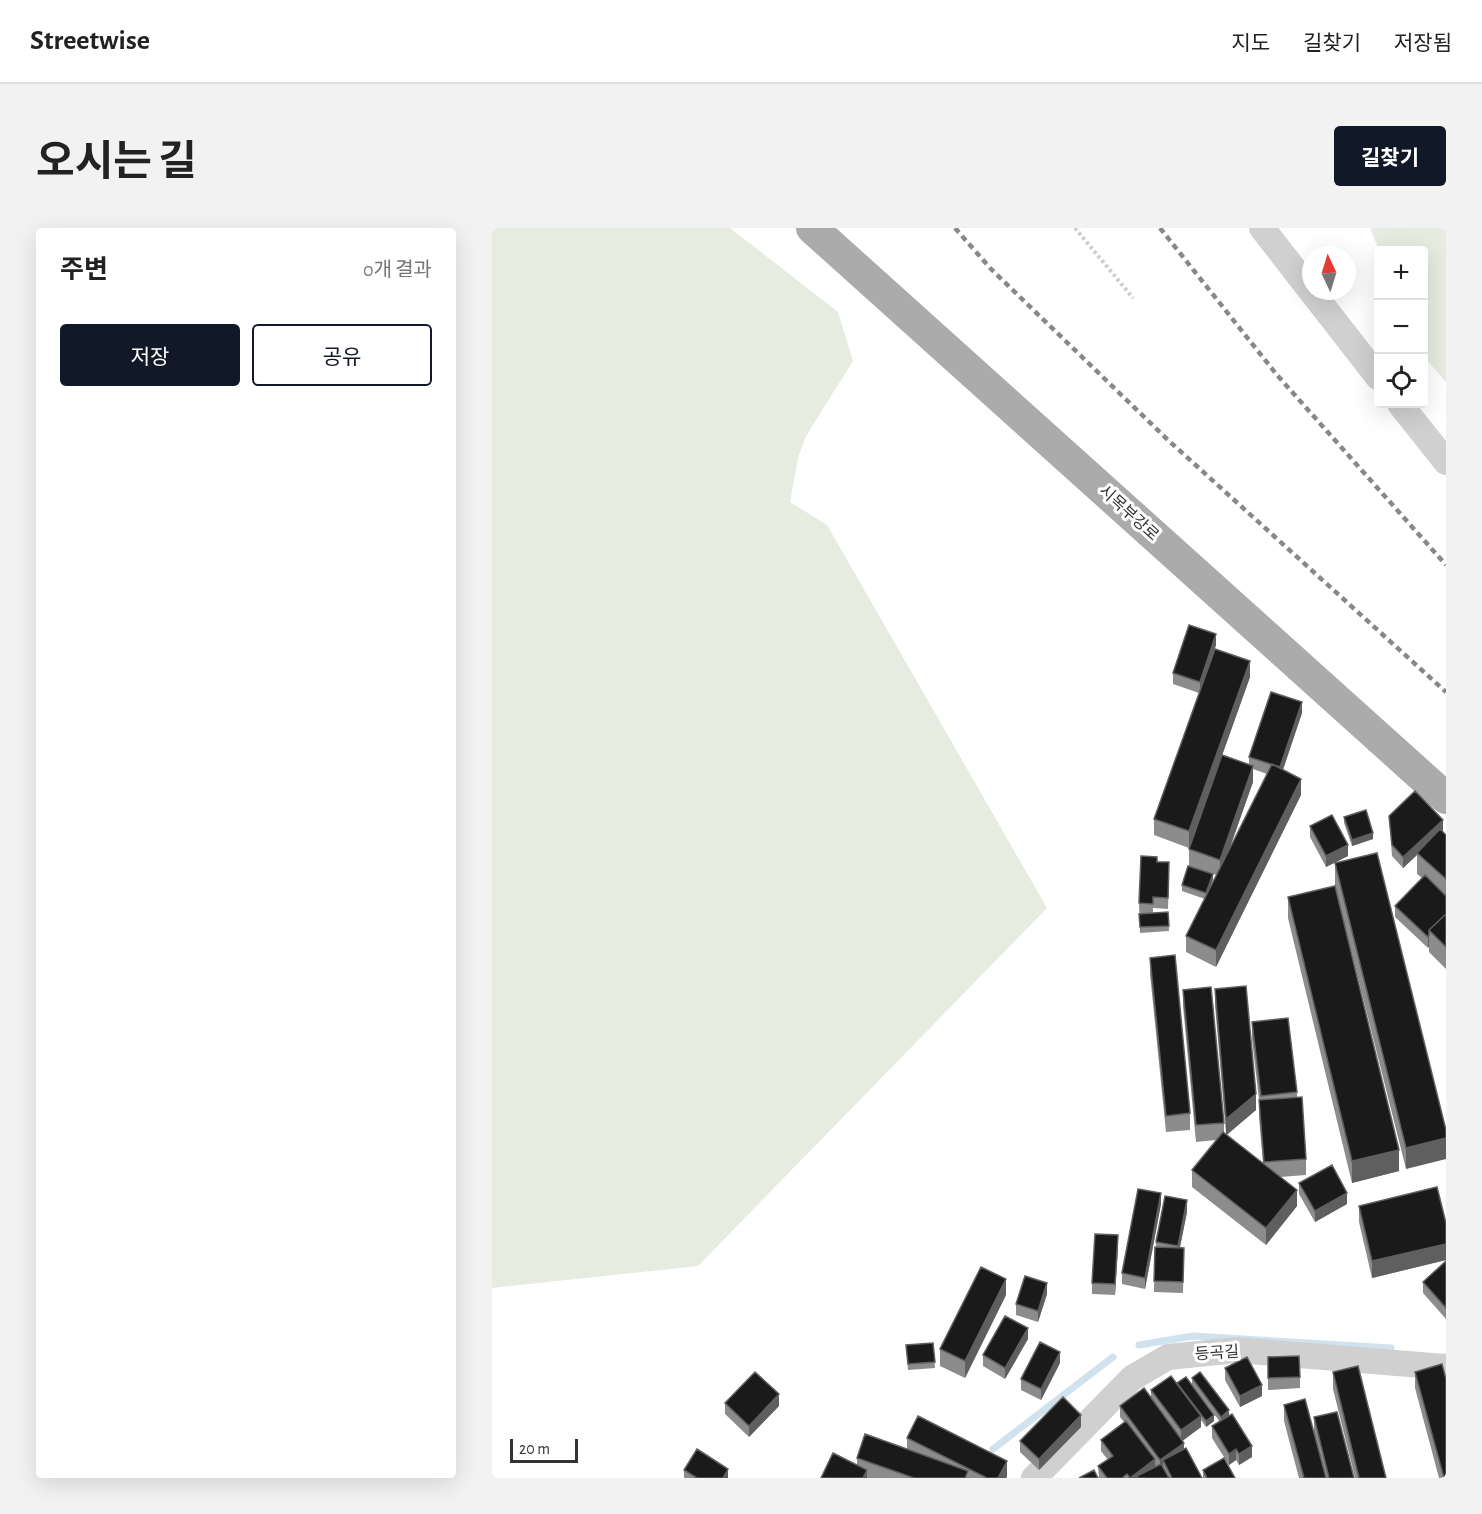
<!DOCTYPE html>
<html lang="ko">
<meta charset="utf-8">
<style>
:root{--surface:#fff;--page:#f2f2f2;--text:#222;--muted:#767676;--line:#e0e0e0;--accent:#111827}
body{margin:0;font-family:"Alegreya Sans","Noto Sans KR",sans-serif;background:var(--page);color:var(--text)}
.controls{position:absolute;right:18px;top:18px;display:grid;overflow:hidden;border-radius:6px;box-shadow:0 6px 24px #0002}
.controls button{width:54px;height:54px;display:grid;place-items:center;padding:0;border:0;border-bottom:2px solid var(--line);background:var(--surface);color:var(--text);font:30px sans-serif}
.compass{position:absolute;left:810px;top:18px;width:54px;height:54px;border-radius:50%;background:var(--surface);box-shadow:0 6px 24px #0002;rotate:356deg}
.scale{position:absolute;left:18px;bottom:15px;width:68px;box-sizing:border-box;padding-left:6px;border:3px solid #333;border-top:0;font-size:16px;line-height:21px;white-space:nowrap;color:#333;-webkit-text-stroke:4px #fff;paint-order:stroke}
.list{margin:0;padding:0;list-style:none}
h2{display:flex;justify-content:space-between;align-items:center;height:78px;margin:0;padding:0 24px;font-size:26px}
h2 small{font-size:20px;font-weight:400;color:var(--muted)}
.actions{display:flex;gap:12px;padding:18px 24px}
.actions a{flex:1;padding:14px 0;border:2px solid var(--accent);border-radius:6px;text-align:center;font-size:21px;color:var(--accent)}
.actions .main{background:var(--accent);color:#fff}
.icon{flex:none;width:33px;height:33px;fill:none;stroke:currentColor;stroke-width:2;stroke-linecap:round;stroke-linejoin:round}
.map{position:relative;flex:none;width:954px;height:1250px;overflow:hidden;border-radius:6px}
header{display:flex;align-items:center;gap:36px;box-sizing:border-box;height:84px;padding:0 30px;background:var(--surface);border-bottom:2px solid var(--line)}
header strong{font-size:28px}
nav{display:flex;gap:33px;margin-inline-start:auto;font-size:21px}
.intro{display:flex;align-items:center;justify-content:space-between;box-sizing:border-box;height:144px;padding:0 36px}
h1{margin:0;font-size:42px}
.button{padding:15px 27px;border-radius:6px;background:var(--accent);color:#fff;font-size:21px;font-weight:700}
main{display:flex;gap:36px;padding:0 36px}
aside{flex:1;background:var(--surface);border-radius:6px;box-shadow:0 6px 24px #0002}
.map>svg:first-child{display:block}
.green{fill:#e6ecdf}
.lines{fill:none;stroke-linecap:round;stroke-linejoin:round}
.stream{stroke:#cfe2ee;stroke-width:7}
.path{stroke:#cdcdcd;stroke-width:4;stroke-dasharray:3 3;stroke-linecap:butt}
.minor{stroke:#d0d0d0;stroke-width:26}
.major{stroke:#ababab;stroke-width:32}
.rail{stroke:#888;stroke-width:4.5;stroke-dasharray:6 4.5;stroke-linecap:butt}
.wall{fill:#8c8c8c;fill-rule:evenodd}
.shaded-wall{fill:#5f5f5f}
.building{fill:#1a1a1a;stroke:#5f5f5f;stroke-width:1.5}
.labels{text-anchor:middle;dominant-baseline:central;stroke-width:6;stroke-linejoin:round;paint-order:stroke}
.street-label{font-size:16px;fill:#333;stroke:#fff}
</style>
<header>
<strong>Streetwise</strong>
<nav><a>지도</a><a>길찾기</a><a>저장됨</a></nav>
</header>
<div class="intro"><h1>오시는 길</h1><a class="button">길찾기</a></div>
<main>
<aside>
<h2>주변<small>0개 결과</small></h2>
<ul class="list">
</ul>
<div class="actions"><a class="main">저장</a><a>공유</a></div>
</aside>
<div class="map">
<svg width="954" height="1250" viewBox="0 0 954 1250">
<rect width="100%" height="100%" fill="#fff"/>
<path class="green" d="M0,0H238L346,84L361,133L314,208L306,230L298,274L335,297L555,680L206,1038L0,1060Z
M878,0H954V154L932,129V22H887Z"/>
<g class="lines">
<path class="stream" d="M647,1117L701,1108L899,1120
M501,1221L621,1129"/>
<path class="path" d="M583,0L641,70"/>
<path class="minor" d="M770,0L886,149
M908,176L954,234
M542,1250L640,1150L676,1129L745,1122L954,1139"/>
<path class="major" d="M320,0L954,570"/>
<path class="rail" d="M463,0L499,41L676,212L954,464
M668,0L785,147L954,337"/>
</g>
<path class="wall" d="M724,417L721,426L758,449L697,620L662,607V591L707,465L681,456V445Z
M810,485L791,542L809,567L724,739L694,724V708L713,671L690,663V657L697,638V621L757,537V529ZM761,541L775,546L736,624L761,554ZM721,646L725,647L718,661L721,651Z
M897,588L951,603L954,607V741L937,724V718L936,720L903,689V678L930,650L925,646V627L911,640L900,628Z
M852,589L881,611L860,618L852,595Z
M818,598L856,628L834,639L818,609Z
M665,634L677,645L676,681L661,680V685L676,684L677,703L648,705L647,675Z
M843,635L954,902L914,941L852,694L907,943L860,955L796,690V669L843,658Z
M658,730L698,885V902L674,904L658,746Z
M723,761L764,882L735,907L771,935L767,889V872L760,811V794L805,864V869L814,931V947L788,949L805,978L774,1017L700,959V942L724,912L704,914L691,778V762L732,895V904L734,906L723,777Z
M807,955L855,976L823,994L807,966Z
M669,976L653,1061L630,1056V1045Z
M867,978L954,995V1032L880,1050L867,994Z
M695,984L688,1019L692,1020L691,1065L662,1064L663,1019H664V1014Z
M626,1018L623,1067L600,1066V1055Z
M954,1033V1091L931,1065V1054Z
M555,1066L546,1094L524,1087V1076Z
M514,1067L473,1150L448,1138V1121Z
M536,1111L513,1151L491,1138V1127Z
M441,1115L443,1140L416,1142L414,1117Z
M776,1129L808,1149V1160L776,1162Z
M568,1135L549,1172L529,1162V1151Z
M733,1140L770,1168L748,1179L733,1152Z
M841,1144L894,1250H863L841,1161Z
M923,1144L954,1250H947L923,1160Z
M700,1150L737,1188L760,1229L747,1237L744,1232L737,1237L720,1210V1198L728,1194L700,1156Z
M685,1156L722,1193L714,1199L709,1192V1199L690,1213L692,1221L710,1250H607L606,1238L616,1232L609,1223V1212L632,1194L628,1189V1178L659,1170V1162Z
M233,1175L287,1178L257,1209L233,1186Z
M792,1177L822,1203V1189L862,1250H807L792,1193Z
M589,1199L547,1242L528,1224V1213Z
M415,1210L515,1249L514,1250H375L365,1237V1230L415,1221Z
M192,1242L236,1250H192Z
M711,1242L743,1250H711Z"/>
<path class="shaded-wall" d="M724,406V417L708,465V454Z
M758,433V449L697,620V603Z
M810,474V485L788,550V539Z
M761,538V554L728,648V632Z
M809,551V567L724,739V722Z
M951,592V603L926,626L925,625V627L911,640V629Z
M881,605V611L860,618V612Z
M856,617V628L834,639V628Z
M721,646V651L714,671V665Z
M937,707V718L936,720V709Z
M764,866V882L734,907V891Z
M954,910V931L914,941V920Z
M907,922V943L860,955V933Z
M805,962V978L774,1017V1000Z
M669,965V976L653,1061V1050Z
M855,965V976L823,994V983Z
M695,972V984L686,1029V1018Z
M626,1007V1018L623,1067V1056Z
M954,1016V1032L880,1050V1033Z
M514,1051V1067L473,1150V1133Z
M555,1055V1066L546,1094V1083Z
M536,1100V1111L513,1151V1140Z
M568,1124V1135L549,1172V1161Z
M770,1157V1168L748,1179V1168Z
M287,1166V1178L257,1209V1198Z
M737,1182V1188L729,1194V1189Z
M589,1187V1199L547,1242V1231Z
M722,1187V1193L714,1199V1193Z
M709,1188V1199L689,1214V1202Z
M692,1215V1226L671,1232V1241L668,1243V1232Z
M760,1218V1229L747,1237V1226Z
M744,1221V1232L737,1237V1226Z
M663,1231V1242L645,1248V1250H638Z
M515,1233V1249L514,1250H506Z
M236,1241V1250H231Z
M375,1242V1250H371Z"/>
<path class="building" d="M697,397L724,406L708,454L681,445Z
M723,421L758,433L697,603L662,591Z
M779,464L810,474L788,539L757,529Z
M730,527L761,538L728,632L697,621Z
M780,536L809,551L724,722L694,708Z
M923,563L951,592L911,629L900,617L897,588Z
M874,582L881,605L860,612L852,589Z
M840,587L856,617L834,628L818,598Z
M948,601L954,607V651L925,625Z
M885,625L954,902V910L914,920L843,635Z
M649,628L665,629V634H677L676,670L661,669V676L647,675Z
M696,638L721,646L714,665L690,657Z
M933,647L954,668V686L937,702V707L936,709L903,678Z
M843,658L907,922L860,933L796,669Z
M676,684L677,698L648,699L647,686Z
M954,686V719L937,702Z
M683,727L698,885L674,888L658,730Z
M754,758L764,866L734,891L723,761Z
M719,759L732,895L704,897L691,762Z
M796,790L805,864L769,868L760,794Z
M810,869L814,931L772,934L767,872Z
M731,904L805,962L774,1000L700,942Z
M840,937L855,965L823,983L807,955Z
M945,959L954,995V1016L880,1033L867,978Z
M646,961L669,965L653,1050L630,1045Z
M673,968L695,972L686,1018L664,1014Z
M603,1006L626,1007L623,1056L600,1055Z
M663,1019L692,1020L691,1054L662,1053Z
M954,1033V1080L931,1054Z
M489,1039L514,1051L473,1133L448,1121Z
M533,1048L555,1055L546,1083L524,1076Z
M513,1088L536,1100L513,1140L491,1127Z
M548,1114L568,1124L549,1161L529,1151Z
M441,1115L443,1134L416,1136L414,1117Z
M807,1128L808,1149L776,1150V1129Z
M755,1129L770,1157L748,1168L733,1140Z
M950,1136L954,1151V1250H952L923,1144Z
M866,1138L894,1250H867L841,1144Z
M263,1144L287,1166L257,1198L233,1175Z
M708,1144L737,1182L729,1189L700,1150Z
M679,1148L709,1188L689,1202L659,1162Z
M694,1149L722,1187L714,1193L685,1155Z
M652,1160L692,1215L668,1232L628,1178Z
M571,1169L589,1187L547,1231L528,1213Z
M813,1171L834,1250H812L792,1177Z
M845,1184L862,1250H837L822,1189Z
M740,1186L760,1218L747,1226L744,1221L737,1226L720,1198Z
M426,1188L515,1233L506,1250H495L415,1210Z
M634,1193L663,1231L638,1250L635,1246L630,1250H615L606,1238L621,1228L609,1212Z
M373,1206L476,1243L473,1250H422L365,1230Z
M694,1220L710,1250H680L671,1232Z
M205,1221L236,1241L231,1250H205L192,1242Z
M341,1225L375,1242L371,1250H329Z
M732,1230L743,1250H715L711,1242Z
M669,1236L677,1250H646L645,1248Z
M602,1242L606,1250H587Z"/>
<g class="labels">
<g class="street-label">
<text transform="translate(637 285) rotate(42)">시목부강로</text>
<text transform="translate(725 1125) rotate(-4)">등곡길</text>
</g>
</g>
</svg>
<div class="controls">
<button>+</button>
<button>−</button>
<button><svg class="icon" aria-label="locate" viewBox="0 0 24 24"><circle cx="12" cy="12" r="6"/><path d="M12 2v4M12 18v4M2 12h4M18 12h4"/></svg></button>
</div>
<svg class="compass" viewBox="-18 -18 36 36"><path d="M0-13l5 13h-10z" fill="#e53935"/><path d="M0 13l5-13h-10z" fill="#767676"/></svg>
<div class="scale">20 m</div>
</div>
</main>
